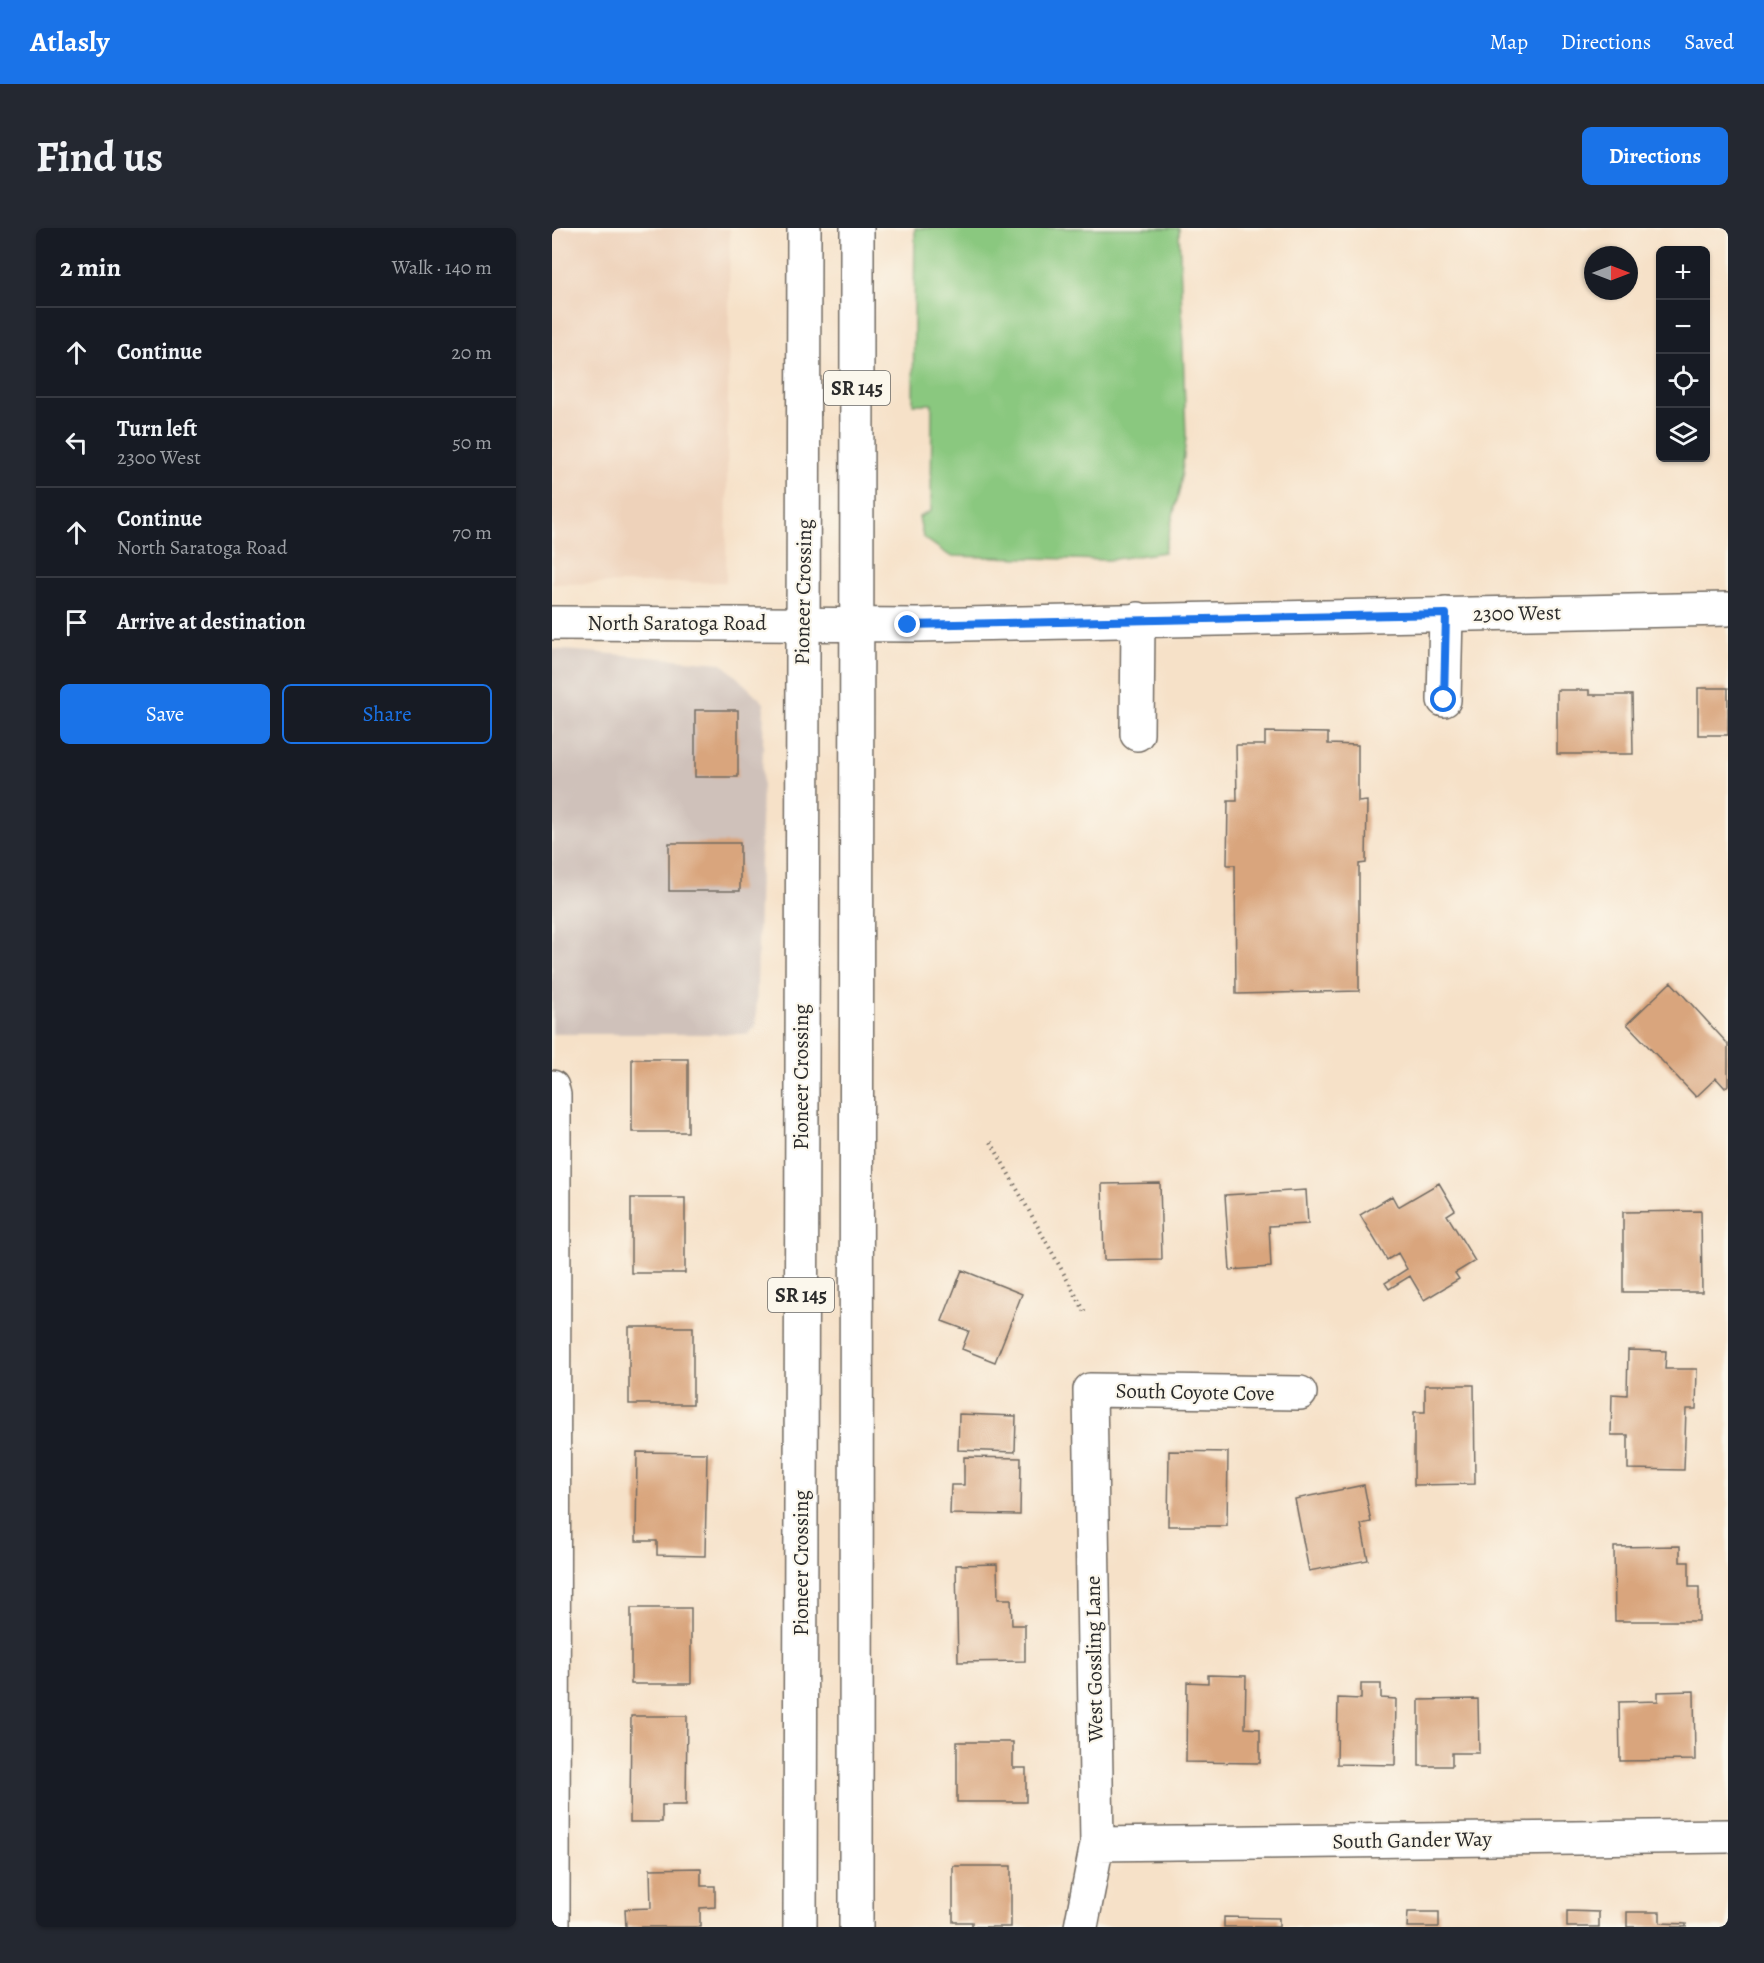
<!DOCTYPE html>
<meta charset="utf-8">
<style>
:root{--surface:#171b24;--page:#242831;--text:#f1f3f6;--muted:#9ea1a6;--line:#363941;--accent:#1a73e8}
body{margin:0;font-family:Alegreya,serif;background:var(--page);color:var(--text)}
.controls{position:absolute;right:18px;top:18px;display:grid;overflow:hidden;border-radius:9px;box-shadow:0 2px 4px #0004}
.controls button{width:54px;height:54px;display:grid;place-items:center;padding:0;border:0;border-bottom:2px solid var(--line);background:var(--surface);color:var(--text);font:30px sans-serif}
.compass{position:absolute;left:1032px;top:18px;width:54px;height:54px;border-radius:50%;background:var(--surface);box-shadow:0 2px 4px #0004;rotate:90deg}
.stop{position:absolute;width:18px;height:18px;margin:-14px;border:4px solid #1a73e8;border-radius:50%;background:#fff}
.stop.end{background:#1a73e8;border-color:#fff;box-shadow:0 2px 6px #0008}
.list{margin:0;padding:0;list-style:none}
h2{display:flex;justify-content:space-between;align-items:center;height:78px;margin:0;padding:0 24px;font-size:26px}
h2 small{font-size:20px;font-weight:400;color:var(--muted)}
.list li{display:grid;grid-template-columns:39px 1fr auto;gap:18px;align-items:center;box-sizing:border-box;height:90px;padding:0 24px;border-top:2px solid var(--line)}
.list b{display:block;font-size:22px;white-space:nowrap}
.list p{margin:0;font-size:20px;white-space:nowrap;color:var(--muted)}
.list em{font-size:20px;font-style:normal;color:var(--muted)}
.actions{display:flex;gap:12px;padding:18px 24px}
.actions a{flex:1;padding:14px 0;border:2px solid var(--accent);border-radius:9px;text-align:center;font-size:21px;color:var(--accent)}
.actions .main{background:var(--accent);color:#fff}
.icon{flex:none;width:33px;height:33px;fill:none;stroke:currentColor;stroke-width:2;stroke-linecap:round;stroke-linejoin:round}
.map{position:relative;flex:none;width:1176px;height:1699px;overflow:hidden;border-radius:9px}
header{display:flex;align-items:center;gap:36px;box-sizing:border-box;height:84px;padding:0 30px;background:var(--accent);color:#fff}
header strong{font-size:28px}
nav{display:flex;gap:33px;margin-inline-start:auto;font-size:21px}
.intro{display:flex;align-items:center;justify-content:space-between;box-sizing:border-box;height:144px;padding:0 36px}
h1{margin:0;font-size:42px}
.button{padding:15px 27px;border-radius:9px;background:var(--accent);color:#fff;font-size:21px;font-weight:700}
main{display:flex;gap:36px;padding:0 36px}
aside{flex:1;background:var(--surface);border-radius:9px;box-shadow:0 2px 4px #0004}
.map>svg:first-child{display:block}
.built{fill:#eed2ba}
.industrial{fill:#cfc1ba}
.green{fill:#8ac87f;stroke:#5a7a55;stroke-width:1.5}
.building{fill:#d9a57d}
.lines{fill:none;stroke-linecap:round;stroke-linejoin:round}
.minor-casing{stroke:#726b62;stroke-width:36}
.major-casing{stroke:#726b62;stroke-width:36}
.highway-casing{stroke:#726b62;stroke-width:36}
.path{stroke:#726b62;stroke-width:4;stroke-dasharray:1.5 4.5;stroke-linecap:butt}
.minor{stroke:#fff;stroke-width:33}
.major{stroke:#fff;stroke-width:33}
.highway{stroke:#fff;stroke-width:33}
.route{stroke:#1a73e8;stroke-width:8}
.labels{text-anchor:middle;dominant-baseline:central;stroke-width:4.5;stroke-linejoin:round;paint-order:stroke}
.shield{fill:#fbf7ec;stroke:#696865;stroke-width:1.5}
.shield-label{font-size:20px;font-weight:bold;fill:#2b2b2b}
.street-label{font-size:21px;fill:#2b2b2b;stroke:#fbf7ec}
</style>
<header>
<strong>Atlasly</strong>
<nav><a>Map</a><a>Directions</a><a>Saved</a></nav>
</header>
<div class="intro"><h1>Find us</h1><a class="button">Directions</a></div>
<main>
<aside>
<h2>2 min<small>Walk · 140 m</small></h2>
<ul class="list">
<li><svg class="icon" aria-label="ahead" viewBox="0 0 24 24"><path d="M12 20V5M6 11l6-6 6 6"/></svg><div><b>Continue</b></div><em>20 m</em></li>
<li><svg class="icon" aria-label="left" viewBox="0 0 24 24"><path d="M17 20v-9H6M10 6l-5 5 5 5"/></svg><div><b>Turn left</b><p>2300 West</p></div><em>50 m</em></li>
<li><svg class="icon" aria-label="ahead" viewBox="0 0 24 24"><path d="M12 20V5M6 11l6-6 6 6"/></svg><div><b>Continue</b><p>North Saratoga Road</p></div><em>70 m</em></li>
<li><svg class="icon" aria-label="arrive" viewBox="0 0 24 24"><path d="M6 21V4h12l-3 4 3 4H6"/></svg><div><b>Arrive at destination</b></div></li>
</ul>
<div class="actions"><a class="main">Save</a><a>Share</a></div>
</aside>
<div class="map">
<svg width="1176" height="1699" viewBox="0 0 1176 1699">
<rect width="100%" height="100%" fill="#fbf7ec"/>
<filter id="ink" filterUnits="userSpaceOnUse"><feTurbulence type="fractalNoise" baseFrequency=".0167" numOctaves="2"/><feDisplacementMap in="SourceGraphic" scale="12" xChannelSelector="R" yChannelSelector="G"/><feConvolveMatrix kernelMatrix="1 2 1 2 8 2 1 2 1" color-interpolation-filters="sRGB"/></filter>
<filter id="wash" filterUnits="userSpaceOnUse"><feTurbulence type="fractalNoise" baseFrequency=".008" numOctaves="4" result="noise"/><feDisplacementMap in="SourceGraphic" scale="24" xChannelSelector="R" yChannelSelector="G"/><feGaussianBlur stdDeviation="1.35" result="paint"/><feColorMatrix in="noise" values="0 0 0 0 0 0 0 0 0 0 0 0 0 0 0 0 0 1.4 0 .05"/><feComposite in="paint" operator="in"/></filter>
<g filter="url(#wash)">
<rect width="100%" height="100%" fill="#f6e1c8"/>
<path class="built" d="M0,0H178L174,354L0,356Z"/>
<path class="industrial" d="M0,421L170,435L212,475L204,797L196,806H0Z"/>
<path class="green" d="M363,0H627L634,210L628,260L612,324L556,332L398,328L371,309L367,289L379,283L380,176H361Z"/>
<g id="blocks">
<path class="building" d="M1146,460H1176V507H1146Z
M1005,462H1037V467H1080L1081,526H1005Z
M143,482H186V549H143Z
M713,504L776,505V516L806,517V574L815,573L814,635L807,636V763L684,766L683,637H675L676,573H685L684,517H713Z
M117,615H188V663H117Z
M1119,754L1176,816V857L1173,860L1164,850L1144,869L1075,796Z
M80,831H136V904H80Z
M608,955L610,1031L552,1032L550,956Z
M887,955L903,982L895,987L923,1033L903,1045L907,1051L872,1072L858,1048L837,1061L833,1055L855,1041L846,1025L835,1032L808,987L840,968L846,979Z
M754,962L756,996L717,998L719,1039L678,1042L673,967Z
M79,970H133V1045H79Z
M1149,983L1150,1064H1071V984Z
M410,1042L470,1066L443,1134L410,1121L417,1103L390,1093Z
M77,1099H141V1176H77Z
M1076,1122L1114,1123L1113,1141H1145L1144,1181H1134L1132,1242L1076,1241V1207H1059L1060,1166L1075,1167Z
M873,1157H922L923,1256L862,1257V1184H873Z
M407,1186L464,1188L463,1224L406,1222Z
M617,1223L676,1224L675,1298H616Z
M85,1224L155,1225L153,1328L105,1327V1313H84Z
M412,1229L469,1230L468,1287L398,1286L399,1257H412Z
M812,1257L819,1294L809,1296L816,1332L757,1343L743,1271Z
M1128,1318V1334H1137V1359H1147V1393H1063L1062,1319Z
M445,1336L446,1371H459L460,1397H473V1433L406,1434L404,1337Z
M79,1380H139V1456H79Z
M656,1447L694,1448L693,1500L708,1501V1535L634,1534L635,1454L656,1455Z
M809,1456H829V1470L844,1471L843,1537L785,1536L786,1470L809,1471Z
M1142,1463L1143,1532L1068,1533L1067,1474L1106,1473V1464Z
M926,1471L927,1525H900V1538H867V1472Z
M79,1488H135L134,1577H110V1594H78Z
M405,1514H461V1540H474V1574H405Z
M401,1638H459V1699H420V1694H401Z
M149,1640V1658H163V1679L148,1680V1699H74L73,1681L99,1680L98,1641Z
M1015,1683L1047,1684V1699H1015Z
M856,1684H887V1699H855Z
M1075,1684H1108V1695L1134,1696V1699H1075Z
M672,1689L727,1690V1699H672Z"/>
</g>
</g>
<g filter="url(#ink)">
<use href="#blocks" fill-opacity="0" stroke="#726b62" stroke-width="1.5"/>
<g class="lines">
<g class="minor-casing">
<path id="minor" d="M892,472L894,386
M585,506L586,391
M0,859L2,867L1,1699
M545,1616L1176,1608
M529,1699L545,1616L538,1162L748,1165"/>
</g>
<g class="major-casing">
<path id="major" d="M0,395L365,397L1176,381"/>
</g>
<g class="highway-casing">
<path id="highway" d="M248,1699L252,0
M304,1699L305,0"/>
</g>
<path class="path" d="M439,914L533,1084"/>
<use href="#minor" class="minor"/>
<use href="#major" class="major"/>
<use href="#highway" class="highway"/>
</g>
</g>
<g class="lines" filter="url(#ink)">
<path class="route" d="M356,397L894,386L892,472"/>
</g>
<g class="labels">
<g class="shield">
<rect x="272" y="143" width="66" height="34" rx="4.5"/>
<rect x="216" y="1050" width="66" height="34" rx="4.5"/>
</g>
<g class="shield-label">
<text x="305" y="160">SR 145</text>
<text x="249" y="1067">SR 145</text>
</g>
<g class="street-label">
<text transform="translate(251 364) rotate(-89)">Pioneer Crossing</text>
<text transform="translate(965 385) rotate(-1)">2300 West</text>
<text x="125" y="395">North Saratoga Road</text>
<text transform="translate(249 849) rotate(-90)">Pioneer Crossing</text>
<text transform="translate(643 1164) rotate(1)">South Coyote Cove</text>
<text transform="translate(249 1335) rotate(-90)">Pioneer Crossing</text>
<text transform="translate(542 1431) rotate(-91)">West Gossling Lane</text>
<text transform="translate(860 1612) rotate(-1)">South Gander Way</text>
</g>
</g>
</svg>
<div class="controls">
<button>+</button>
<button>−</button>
<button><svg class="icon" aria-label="locate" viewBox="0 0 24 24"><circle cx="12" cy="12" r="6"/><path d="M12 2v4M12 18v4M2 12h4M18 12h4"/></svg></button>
<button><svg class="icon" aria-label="layers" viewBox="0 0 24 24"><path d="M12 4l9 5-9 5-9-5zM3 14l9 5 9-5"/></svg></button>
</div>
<svg class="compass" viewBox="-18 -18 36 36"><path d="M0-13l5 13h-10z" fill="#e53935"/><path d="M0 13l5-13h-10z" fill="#9ea1a6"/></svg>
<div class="stop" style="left:892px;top:472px"></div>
<div class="stop end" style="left:356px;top:397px"></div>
</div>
</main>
